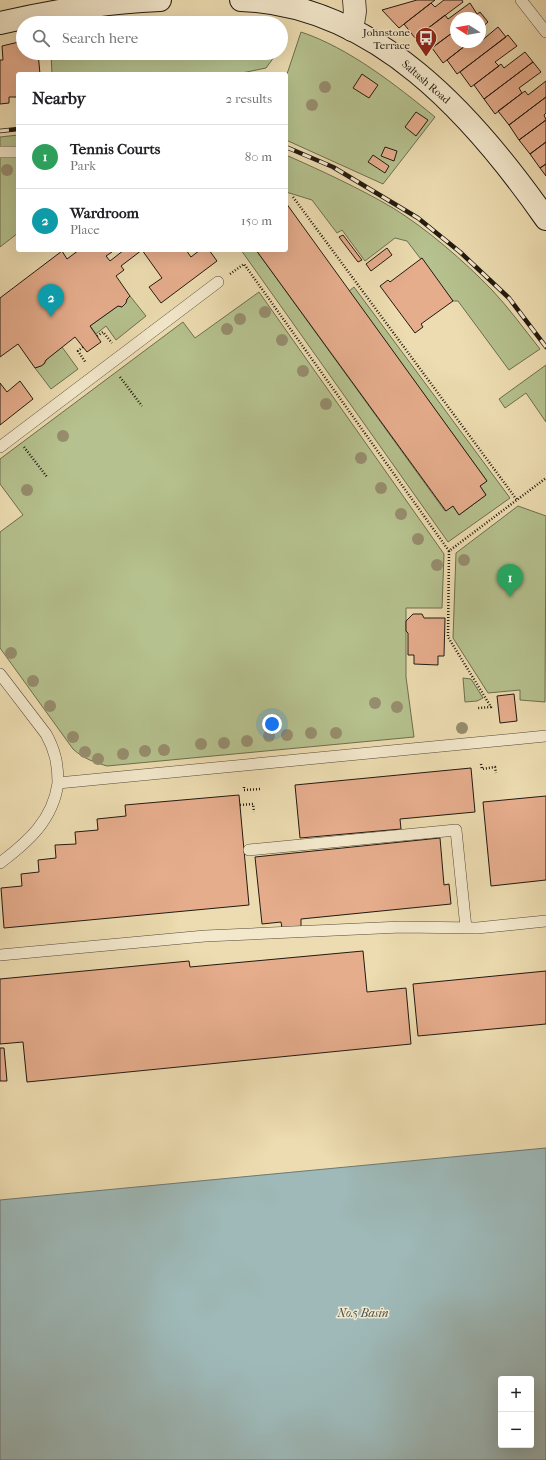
<!DOCTYPE html>
<meta charset="utf-8">
<style>
:root{--surface:#fff;--page:#f2f2f2;--text:#202124;--muted:#757577;--line:#e0e0e0;--accent:#2563eb}
body{margin:0;font-family:"IM FELL French Canon",serif;background:var(--page);color:var(--text)}
.controls{position:absolute;right:12px;bottom:12px;display:grid;overflow:hidden;border-radius:4px;box-shadow:0 4px 16px #0002}
.controls button{width:36px;height:36px;display:grid;place-items:center;padding:0;border:0;border-bottom:1px solid var(--line);background:var(--surface);color:var(--text);font:20px sans-serif}
.compass{position:absolute;left:450px;top:12px;width:36px;height:36px;border-radius:50%;background:var(--surface);box-shadow:0 4px 16px #0002;rotate:281deg}
.you{position:absolute;left:272px;top:724px;width:14px;height:14px;margin:-10px;border:3px solid #fff;border-radius:50%;background:#1a73e8;box-shadow:0 0 0 6px #1a73e833}
.badge{display:grid;place-items:center;width:26px;height:26px;border-radius:50%;background:var(--accent);color:#fff;font-size:13px;font-weight:700}
.pin{position:absolute;translate:-50% -33px;filter:drop-shadow(0 1px 2px #0008)}
.pin::after{content:'';position:absolute;top:21px;width:14px;height:12px;background:inherit;clip-path:polygon(0 0,100% 0,50% 100%)}
.list{margin:0;padding:0;list-style:none}
h2{display:flex;justify-content:space-between;align-items:center;height:52px;margin:0;padding:0 16px;font-size:17px}
h2 small{font-size:13px;font-weight:400;color:var(--muted)}
.list li{display:grid;grid-template-columns:26px 1fr auto;gap:12px;align-items:center;box-sizing:border-box;height:64px;padding:0 16px;border-top:1px solid var(--line)}
.list b{display:block;font-size:15px;white-space:nowrap}
.list p{margin:0;font-size:13px;white-space:nowrap;color:var(--muted)}
.list em{font-size:13px;font-style:normal;color:var(--muted)}
.icon{flex:none;width:22px;height:22px;fill:none;stroke:currentColor;stroke-width:2;stroke-linecap:round;stroke-linejoin:round}
.map{position:relative;flex:none;width:546px;height:1460px;overflow:hidden}
.search{position:absolute;background:var(--surface);box-shadow:0 4px 16px #0002;left:16px;top:16px;width:272px;height:44px;display:flex;align-items:center;gap:10px;box-sizing:border-box;padding:0 14px;border-radius:22px;color:var(--muted);font-size:15px}
.panel{position:absolute;background:var(--surface);box-shadow:0 4px 16px #0002;left:16px;top:72px;width:272px;height:180px;border-radius:4px}
.map>svg:first-child{display:block}
.green{fill:#b5c18e;stroke:#6c6e50}
.water{fill:#9eb9b8;stroke:#6c7975;fill-rule:evenodd}
.building{fill:#e6ad8d;stroke:#221a11}
.lines{fill:none;stroke-linecap:round;stroke-linejoin:round}
.lane-casing{stroke:#554a39;stroke-width:12}
.street-casing{stroke:#554a39;stroke-width:24}
.secondary-casing{stroke:#221a11;stroke-width:24}
.path{stroke:#221a11;stroke-width:2.5;stroke-dasharray:1 2;stroke-linecap:butt}
.lane{stroke:#f3e8cc;stroke-width:11}
.street{stroke:#f3e8cc;stroke-width:22}
.secondary{stroke:#f3e8cc;stroke-width:22}
.rail-casing{stroke:#221a11;stroke-width:4.5}
.rail{stroke:#f3e8cc;stroke-width:3;stroke-dasharray:9;stroke-linecap:butt}
.tree{fill:#968d6d}
.labels{text-anchor:middle;dominant-baseline:central;stroke-width:3;stroke-linejoin:round;paint-order:stroke}
.poi-label{font-size:11px;fill:#221a11;stroke:#f3e8cc;text-anchor:end}
.street-label{font-size:11px;fill:#221a11;stroke:#f3e8cc}
.water-label{font-size:12px;font-style:italic;fill:#4d524b;stroke:#f3e8cc}
</style>
<div class="map">
<svg width="546" height="1460" viewBox="0 0 546 1460">
<rect width="100%" height="100%" fill="#eddcb1"/>
<filter id="stains"><feTurbulence type="fractalNoise" baseFrequency=".005" numOctaves="4"/><feColorMatrix values="0 0 0 0 .2 0 0 0 0 .09 0 0 0 0 .02 0 0 0 .5 -.17"/></filter>
<radialGradient id="worn" r=".72"><stop offset=".6" stop-color="#630" stop-opacity="0"/><stop offset="1" stop-color="#630" stop-opacity=".3"/></radialGradient>
<path class="green" d="M201,17L274,23H111L169,18Z
M301,32C349,48 396,85 435,117L383,184L286,140V77Z
M51,53H277L266,68L237,74H52Z
M18,135V147H0V137Z
M286,155C322,171 359,188 393,208C427,229 464,261 492,290C509,308 524,329 540,349L509,370L458,301H453L407,241L395,238L365,261L342,230L337,233L312,200L286,192Z
M0,157H18V233L0,247Z
M241,250H256L445,511L453,506L459,515L486,495L480,486L487,481L349,291L354,287L510,498L448,542Z
M259,292L444,554L442,608H406V677L414,737L107,766C94,762 84,759 73,749L0,648V532L23,515L0,484V459L183,322L195,338Z
M130,296L146,316L116,340L106,326L96,334L90,326L118,306L122,307L126,303L127,299Z
M62,347L78,369L51,389L35,368L44,364L46,360Z
M546,365V422L526,393L505,408L499,399Z
M518,506L546,516L545,702L520,700V690L488,693L453,638L456,553Z
M463,678L471,679L483,698L477,701L465,702Z"/>
<path class="water" d="M546,1148V1460H0V1200ZM501,1379H531V1445H501Z"/>
<path class="building" d="M417,0H435L399,28L382,10Z
M444,0H462L463,2L415,38L404,24L431,3L435,7Z
M470,3L477,14L472,18H456V30L429,50L418,36L445,15L448,19Z
M480,12L488,22L480,29V18H472Z
M498,27L506,37L457,74L447,60L470,42H480Z
M456,30V42H470L443,63L432,48Z
M508,35L517,46L495,62L499,66L471,87L460,72Z
M23,41V53H38L40,74H18V97H9V103L0,104V60H3L2,46Z
M525,52L533,62L484,99L474,85L501,64L504,68Z
M533,62L541,72L519,88L522,93L495,114L484,99Z
M362,74L378,85L369,98L353,88Z
M546,81V97L509,125L498,111L525,91L528,95Z
M546,97V113L544,115L546,120L519,140L509,125Z
M416,112L428,120L416,136L405,127Z
M546,120V142L530,154L519,140Z
M546,142V164L540,168L530,154Z
M385,147L397,151L394,161L381,156Z
M373,155L389,166L385,173L368,162Z
M546,164V176L540,168Z
M286,203L487,481L480,486L486,495L459,515L453,506L446,511L256,250H286Z
M343,235L362,260L358,262L339,237Z
M387,248L392,255L371,271L366,264Z
M79,250H110L112,252L106,256L110,261L124,250H186L191,257L200,250H209L217,261L161,303L149,287L162,278L142,250L121,266L124,270L116,276L130,296L127,299L126,303L122,307L118,306L90,326L101,342L87,352L75,337L46,360L44,364L41,366L35,368L18,344L0,357V298L62,251L67,259Z
M422,258L453,301L421,324L423,327L415,333L380,286L388,280L390,282Z
M20,381L33,399L0,425V383L7,392Z
M413,614H422L424,618H445L444,656H438V665L414,664V655H408V633L406,631V621Z
M514,694L517,721L500,723L497,696Z
M471,768L475,812L400,819L401,829L300,838L295,785Z
M239,795L249,905L4,928L1,888L22,886L21,874L39,872L38,860L56,858L55,845L76,844L75,832L98,830L97,819L126,816L125,805Z
M546,796V880L491,886L483,802Z
M440,838L444,885L449,884L451,904L301,919V927L282,928L281,922L262,924L255,857Z
M363,951L367,992L406,988L411,1044L27,1082L23,1042L0,1044V979L189,961L190,967Z
M546,971V1024L418,1036L413,984Z
M0,1048H4L7,1081H0Z"/>
<g class="lines">
<g class="lane-casing">
<path id="lane" d="M521,0L546,32
M0,152H18
M0,447L218,282
M0,674L46,734C55,750 58,764 58,783
M249,850L456,830L466,928
M0,863C28,842 53,820 58,783L546,736
M0,955L205,936L401,927L477,928L546,921"/>
</g>
<g class="street-casing">
<path id="street" d="M352,30L355,11L354,0"/>
</g>
<g class="secondary-casing">
<path id="secondary" d="M241,0C376,5 474,116 546,219
M0,23C52,11 107,2 160,0"/>
</g>
<path class="path" d="M293,197L517,500
M230,274L244,264L449,551L546,478
M97,336L103,332L112,343
M83,347L78,351L86,363
M120,377L142,406
M24,447L47,477
M449,551L448,637L491,707L478,708
M481,764L482,769L495,767L496,773
M244,787V790L261,789
M240,805L253,804L254,812"/>
<use href="#lane" class="lane"/>
<use href="#street" class="street"/>
<use href="#secondary" class="secondary"/>
<g class="rail-casing">
<path id="rail" d="M0,131L18,129
M286,147L333,167L418,218L460,252L509,298L546,347"/>
</g>
<use href="#rail" class="rail"/>
</g>
<g class="tree">
<circle cx="325" cy="87" r="6"/>
<circle cx="312" cy="105" r="6"/>
<circle cx="7" cy="170" r="6"/>
<circle cx="265" cy="312" r="6"/>
<circle cx="240" cy="319" r="6"/>
<circle cx="227" cy="329" r="6"/>
<circle cx="282" cy="340" r="6"/>
<circle cx="303" cy="371" r="6"/>
<circle cx="326" cy="404" r="6"/>
<circle cx="63" cy="436" r="6"/>
<circle cx="361" cy="458" r="6"/>
<circle cx="381" cy="488" r="6"/>
<circle cx="27" cy="490" r="6"/>
<circle cx="401" cy="514" r="6"/>
<circle cx="418" cy="539" r="6"/>
<circle cx="464" cy="560" r="6"/>
<circle cx="437" cy="565" r="6"/>
<circle cx="11" cy="653" r="6"/>
<circle cx="33" cy="681" r="6"/>
<circle cx="375" cy="703" r="6"/>
<circle cx="50" cy="706" r="6"/>
<circle cx="397" cy="707" r="6"/>
<circle cx="462" cy="728" r="6"/>
<circle cx="311" cy="733" r="6"/>
<circle cx="336" cy="733" r="6"/>
<circle cx="287" cy="735" r="6"/>
<circle cx="269" cy="736" r="6"/>
<circle cx="73" cy="737" r="6"/>
<circle cx="247" cy="741" r="6"/>
<circle cx="224" cy="743" r="6"/>
<circle cx="201" cy="744" r="6"/>
<circle cx="164" cy="750" r="6"/>
<circle cx="145" cy="751" r="6"/>
<circle cx="85" cy="752" r="6"/>
<circle cx="123" cy="754" r="6"/>
<circle cx="98" cy="759" r="6"/>
</g>
<defs>
<g id="bus-pin" transform="scale(1.15)"><path d="M0 17L-7.5 6A9.5 9.5 0 1 1 7.5 6Z" fill="#8f2418" stroke="#f3e8cc"/><path d="M-5-6H5V4H4V6H2V4H-2V6H-4V4H-5ZM-3.5-4V0h7V-4ZM-3.5 1.2v1.5H-2V1.2ZM2 1.2v1.5H3.5V1.2Z" fill="#fff"/></g>
</defs>
<g fill-rule="evenodd">
<use href="#bus-pin" x="426" y="38"/>
</g>
<g class="labels">
<g class="poi-label">
<text x="410" y="32">Johnstone<tspan x="410" dy="13">Terrace</tspan></text>
</g>
<g class="street-label">
<text transform="translate(426 82) rotate(41)">Saltash Road</text>
</g>
<g class="water-label">
<text x="363" y="1313">No.5 Basin</text>
</g>
</g>
<rect width="100%" height="100%" filter="url(#stains)"/>
<rect width="100%" height="100%" fill="url(#worn)"/>
</svg>
<div class="controls">
<button>+</button>
<button>−</button>
</div>
<svg class="compass" viewBox="-18 -18 36 36"><path d="M0-13l5 13h-10z" fill="#e53935"/><path d="M0 13l5-13h-10z" fill="#757577"/></svg>
<div class="you"></div>
<div class="pin badge" style="left:510px;top:597px;background:#2e9e5b">1</div>
<div class="pin badge" style="left:51px;top:317px;background:#0f9aa8">2</div>
<div class="search"><svg class="icon" aria-label="search" viewBox="0 0 24 24"><circle cx="10" cy="10" r="6"/><path d="M15 15l6 6"/></svg>Search here</div>
<section class="panel">
<h2>Nearby<small>2 results</small></h2>
<ul class="list">
<li><span class="badge" style="background:#2e9e5b">1</span><div><b>Tennis Courts</b><p>Park</p></div><em>80 m</em></li>
<li><span class="badge" style="background:#0f9aa8">2</span><div><b>Wardroom</b><p>Place</p></div><em>150 m</em></li>
</ul>
</section>
</div>
